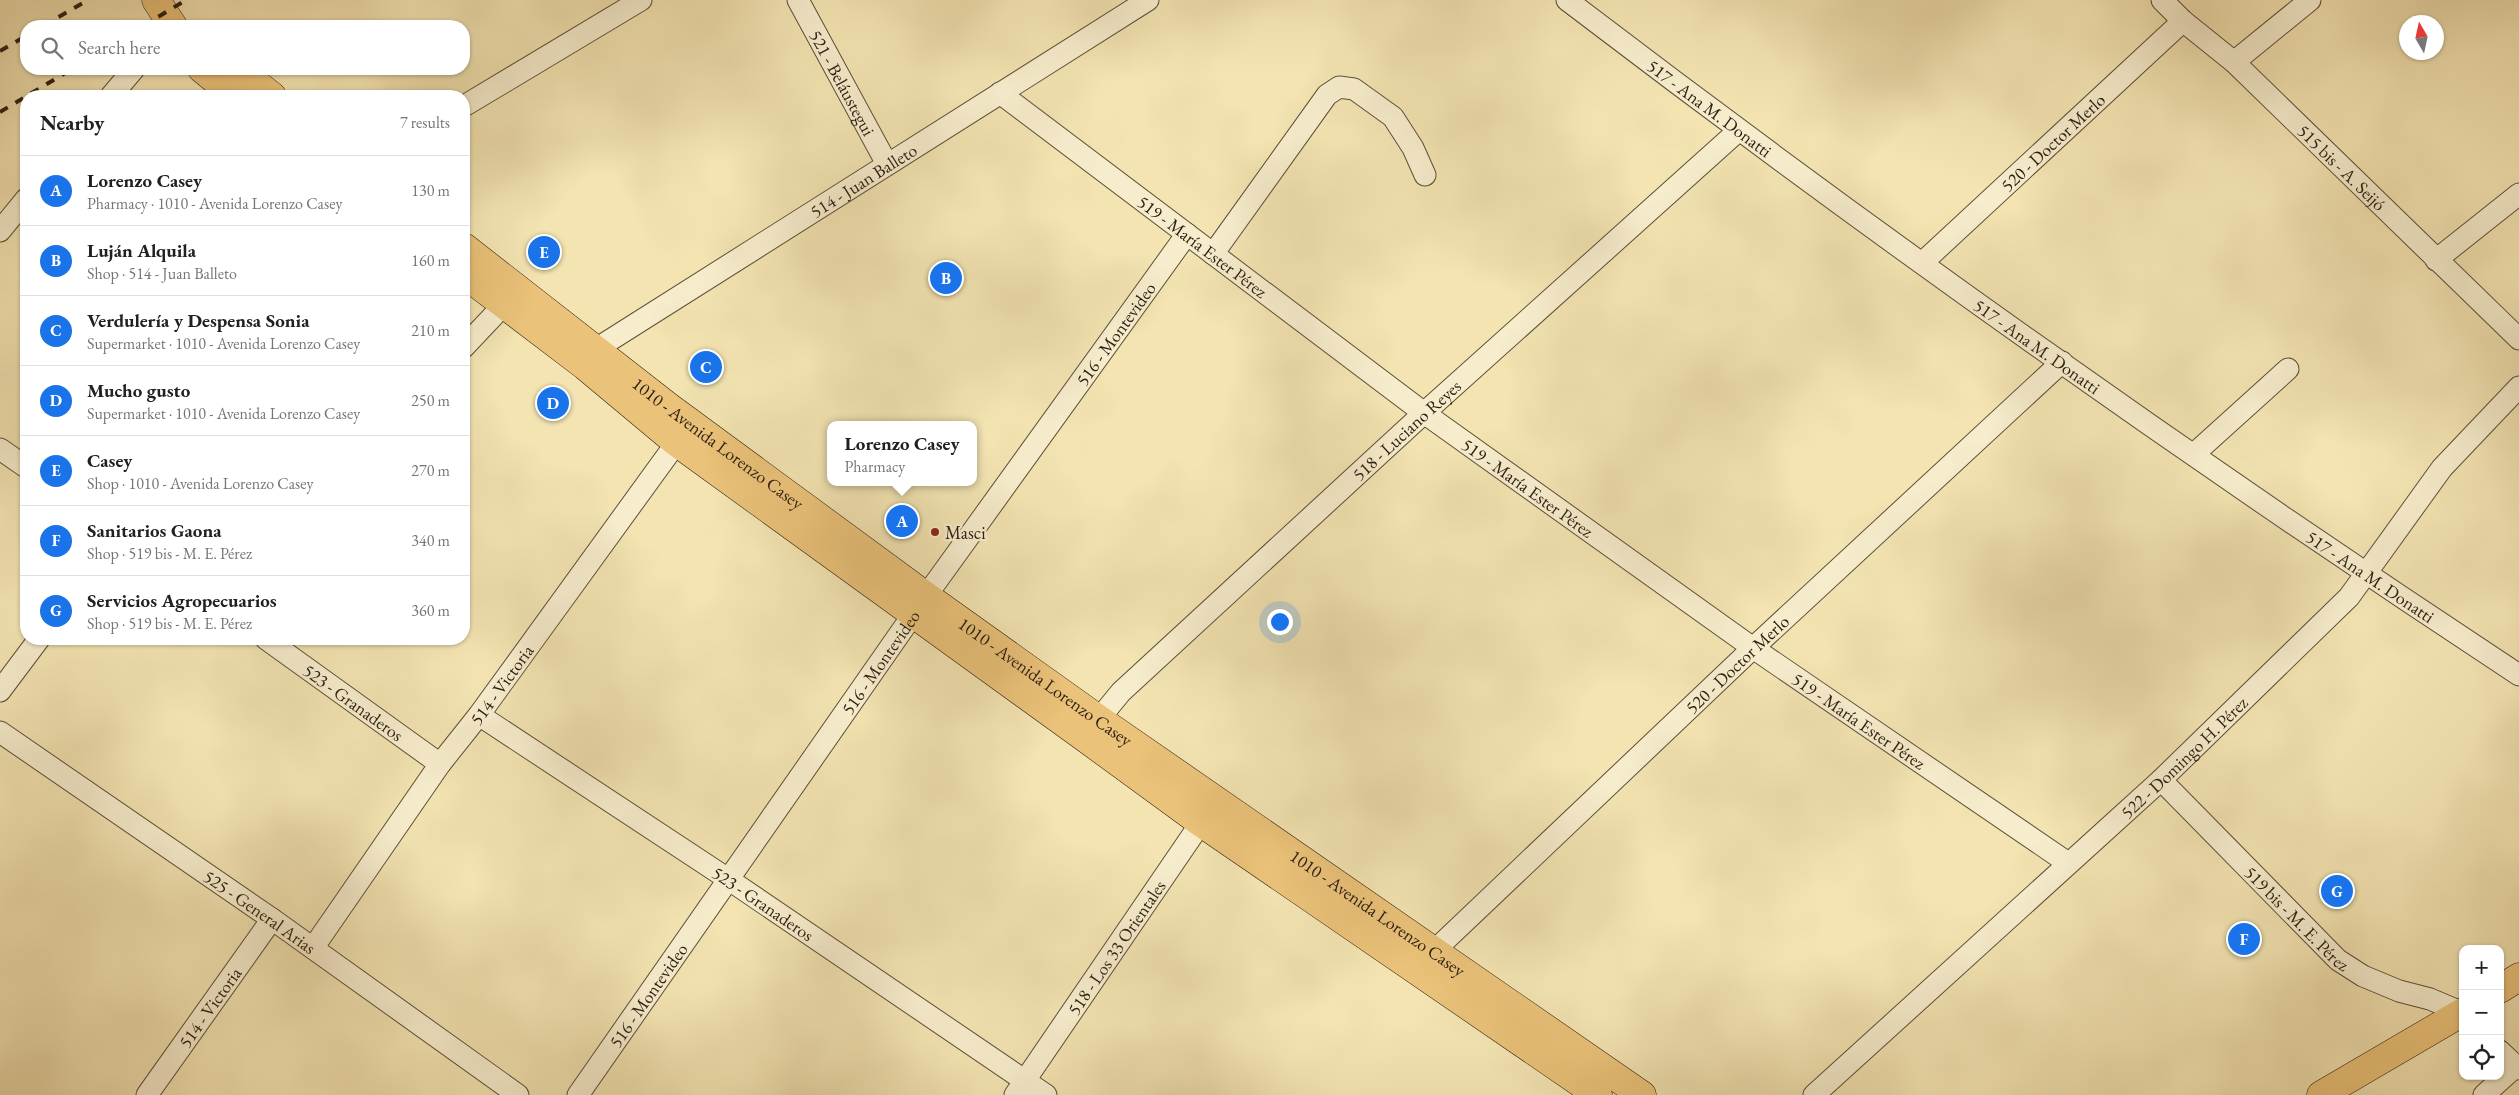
<!DOCTYPE html>
<meta charset="utf-8">
<style>
:root{--surface:#fff;--page:#f6f6f6;--text:#202124;--muted:#757577;--line:#e0e0e0;--accent:#1a73e8}
body{margin:0;font-family:"EB Garamond",serif;background:var(--page);color:var(--text)}
.controls{position:absolute;right:15px;bottom:15px;display:grid;overflow:hidden;border-radius:10px;box-shadow:0 1px 4px #0004}
.controls button{width:45px;height:45px;display:grid;place-items:center;padding:0;border:0;border-bottom:1px solid var(--line);background:var(--surface);color:var(--text);font:25px sans-serif}
.compass{position:absolute;left:2399px;top:15px;width:45px;height:45px;border-radius:50%;background:var(--surface);box-shadow:0 1px 4px #0004;rotate:351deg}
.you{position:absolute;left:1279px;top:621px;width:18px;height:18px;margin:-12px;border:4px solid #fff;border-radius:50%;background:#1a73e8;box-shadow:0 0 0 8px #1a73e833}
.badge{display:grid;place-items:center;width:32px;height:32px;border-radius:50%;background:var(--accent);color:#fff;font-size:16px;font-weight:700}
.pin{position:absolute;translate:-50% -50%;border:2px solid #fff;box-shadow:0 1px 5px #0006}
.popup{position:absolute;left:827px;top:421px;width:150px;height:65px;box-sizing:border-box;display:grid;place-content:center;border-radius:10px;background:var(--surface);filter:drop-shadow(0 1px 4px #0005);font-size:16px;white-space:nowrap;color:var(--muted)}
.popup b{font-size:19px;color:var(--text)}
.popup::after{content:'';position:absolute;left:50%;top:100%;margin-left:-10px;border:10px solid transparent;border-top-color:var(--surface)}
.list{margin:0;padding:0;list-style:none}
h2{display:flex;justify-content:space-between;align-items:center;height:65px;margin:0;padding:0 20px;font-size:21px}
h2 small{font-size:16px;font-weight:400;color:var(--muted)}
.list li{display:grid;grid-template-columns:32px 1fr auto;gap:15px;align-items:center;box-sizing:border-box;height:70px;padding:0 20px;border-top:1px solid var(--line)}
.list b{display:block;font-size:19px;white-space:nowrap}
.list p{margin:0;font-size:16px;white-space:nowrap;color:var(--muted)}
.list em{font-size:16px;font-style:normal;color:var(--muted)}
.icon{flex:none;width:28px;height:28px;fill:none;stroke:currentColor;stroke-width:2;stroke-linecap:round;stroke-linejoin:round}
.map{position:relative;flex:none;width:2519px;height:1095px;overflow:hidden}
.search{position:absolute;background:var(--surface);box-shadow:0 1px 4px #0004;left:20px;top:20px;width:450px;height:55px;display:flex;align-items:center;gap:12px;box-sizing:border-box;padding:0 18px;border-radius:20px;color:var(--muted);font-size:19px}
.panel{position:absolute;background:var(--surface);box-shadow:0 1px 4px #0004;left:20px;top:90px;width:450px;height:555px;border-radius:20px}
.map>svg:first-child{display:block}
.lines{fill:none;stroke-linecap:round;stroke-linejoin:round}
.minor-casing{stroke:#5c4f38;stroke-width:23}
.major-casing{stroke:#2a1d10;stroke-width:29}
.minor{stroke:#f7edcd;stroke-width:21}
.major{stroke:#eac279;stroke-width:28}
.rail{stroke:#2a1d10;stroke-width:4;stroke-dasharray:9 9;stroke-linecap:butt}
.poi-dot{fill:#8f2418;stroke:#f7edcd;stroke-width:2}
.labels{text-anchor:middle;dominant-baseline:central;stroke-width:4.5;stroke-linejoin:round;paint-order:stroke}
.street-label{font-size:18px;fill:#2a1d10;stroke:#f7edcd}
.poi-label{font-size:18px;fill:#2a1d10;stroke:#f7edcd;text-anchor:start}
</style>
<div class="map">
<svg width="2519" height="1095" viewBox="0 0 2519 1095">
<rect width="100%" height="100%" fill="#f3e4b2"/>
<filter id="stains"><feTurbulence type="fractalNoise" baseFrequency=".004" numOctaves="4"/><feColorMatrix values="0 0 0 0 .2 0 0 0 0 .09 0 0 0 0 .02 0 0 0 .5 -.17"/></filter>
<radialGradient id="worn" r=".72"><stop offset=".6" stop-color="#630" stop-opacity="0"/><stop offset="1" stop-color="#630" stop-opacity=".3"/></radialGradient>
<g class="lines">
<g class="minor-casing">
<g id="minor">
<path id="s1" d="M798,0L887,164"/>
<path id="s2" d="M1567,0C1876,236 2194,461 2519,675"/>
<path id="s3" d="M2162,0L2183,21L2234,62L2519,339"/>
<path d="M2234,62L2310,0"/>
<path id="s4" d="M1000,93L1424,413L1753,648L2068,863"/>
<path d="M111,96L134,69"/>
<path d="M464,106L641,0"/>
<path d="M0,231L26,199"/>
<path d="M1213,254L1327,95L1339,87L1354,89L1393,117L1413,148L1425,175"/>
<path d="M2436,260L2519,194"/>
<path id="s5" d="M1922,263L2183,21"/>
<path d="M464,347L515,293"/>
<path id="s6" d="M589,361L596,349L1148,0"/>
<path d="M0,449L26,467"/>
<path d="M2194,454L2288,369"/>
<path id="s7" d="M266,639L440,764"/>
<path d="M0,691L39,639"/>
<path id="s8" d="M479,715L728,879L1046,1095"/>
<path id="s9" d="M1089,731L1121,692L1424,413L1738,131"/>
<path id="s10" d="M0,732L272,919L518,1095"/>
<path id="s11" d="M2161,780L2338,960L2363,976L2399,991L2430,999L2463,1013"/>
<path id="s12" d="M313,948L440,764L479,715L685,431"/>
<path id="s13" d="M1426,962L1435,950L1753,648L2062,362"/>
<path d="M2500,1051L2519,1069"/>
<path id="s14" d="M147,1095L272,919"/>
<path id="s15" d="M578,1095L926,596L1187,234"/>
<path id="s16" d="M1015,1095L1209,811"/>
<path id="s17" d="M1814,1095L2161,780L2349,597L2442,468L2519,387"/>
<path d="M2484,1095L2516,1066"/>
</g>
</g>
<g class="major-casing">
<g id="major">
<path d="M156,0L173,26"/>
<path d="M202,69L235,96"/>
<path d="M238,69L272,96"/>
<path id="s18" d="M464,247L669,407L926,596L1097,718L1642,1095"/>
<path d="M464,274L585,366L676,442L1085,738L1200,822L1598,1095"/>
<path d="M2500,989L2519,977"/>
<path d="M2321,1095L2463,1012"/>
</g>
</g>
<use href="#minor" class="minor"/>
<use href="#major" class="major"/>
<path class="rail" d="M43,26L88,0
M143,26L186,0
M0,51L26,36
M0,112L72,69"/>
</g>
<circle class="poi-dot" cx="935" cy="532" r="5"/>
<g class="labels">
<g class="street-label">
<text stroke="none"><textPath href="#s1" startOffset="94">521 - Beláustegui</textPath></text>
<text stroke="none"><textPath href="#s2" startOffset="179">517 - Ana M. Donatti</textPath></text>
<text stroke="none"><textPath href="#s5" startOffset="178">520 - Doctor Merlo</textPath></text>
<text stroke="none"><textPath href="#s3" startOffset="246">515 bis - A. Seijó</textPath></text>
<text stroke="none"><textPath href="#s6" startOffset="330">514 - Juan Balleto</textPath></text>
<text stroke="none"><textPath href="#s4" startOffset="254">519 - María Ester Pérez</textPath></text>
<text stroke="none"><textPath href="#s15" startOffset="932">516 - Montevideo</textPath></text>
<text stroke="none"><textPath href="#s2" startOffset="584">517 - Ana M. Donatti</textPath></text>
<text stroke="none"><textPath href="#s9" startOffset="438">518 - Luciano Reyes</textPath></text>
<text stroke="none"><textPath href="#s18" startOffset="321">1010 - Avenida Lorenzo Casey</textPath></text>
<text stroke="none"><textPath href="#s4" startOffset="659">519 - María Ester Pérez</textPath></text>
<text stroke="none"><textPath href="#s2" startOffset="989">517 - Ana M. Donatti</textPath></text>
<text stroke="none"><textPath href="#s15" startOffset="528">516 - Montevideo</textPath></text>
<text stroke="none"><textPath href="#s13" startOffset="431">520 - Doctor Merlo</textPath></text>
<text stroke="none"><textPath href="#s18" startOffset="726">1010 - Avenida Lorenzo Casey</textPath></text>
<text stroke="none"><textPath href="#s12" startOffset="324">514 - Victoria</textPath></text>
<text stroke="none"><textPath href="#s7" startOffset="108">523 - Granaderos</textPath></text>
<text stroke="none"><textPath href="#s4" startOffset="1064">519 - María Ester Pérez</textPath></text>
<text stroke="none"><textPath href="#s17" startOffset="501">522 - Domingo H. Pérez</textPath></text>
<text stroke="none"><textPath href="#s8" startOffset="341">523 - Granaderos</textPath></text>
<text stroke="none"><textPath href="#s10" startOffset="316">525 - General Arias</textPath></text>
<text stroke="none"><textPath href="#s18" startOffset="1131">1010 - Avenida Lorenzo Casey</textPath></text>
<text stroke="none"><textPath href="#s11" startOffset="194">519 bis - M. E. Pérez</textPath></text>
<text stroke="none"><textPath href="#s16" startOffset="179">518 - Los 33 Orientales</textPath></text>
<text stroke="none"><textPath href="#s15" startOffset="122">516 - Montevideo</textPath></text>
<text stroke="none"><textPath href="#s14" startOffset="108">514 - Victoria</textPath></text>
</g>
<g class="poi-label">
<text x="945" y="532">Masci</text>
</g>
</g>
<rect width="100%" height="100%" filter="url(#stains)"/>
<rect width="100%" height="100%" fill="url(#worn)"/>
</svg>
<div class="controls">
<button>+</button>
<button>−</button>
<button><svg class="icon" aria-label="locate" viewBox="0 0 24 24"><circle cx="12" cy="12" r="6"/><path d="M12 2v4M12 18v4M2 12h4M18 12h4"/></svg></button>
</div>
<svg class="compass" viewBox="-18 -18 36 36"><path d="M0-13l5 13h-10z" fill="#e53935"/><path d="M0 13l5-13h-10z" fill="#757577"/></svg>
<div class="you"></div>
<div class="pin badge" style="left:902px;top:521px">A</div>
<div class="popup"><b>Lorenzo Casey</b>Pharmacy</div>
<div class="pin badge" style="left:946px;top:278px">B</div>
<div class="pin badge" style="left:706px;top:367px">C</div>
<div class="pin badge" style="left:553px;top:403px">D</div>
<div class="pin badge" style="left:544px;top:252px">E</div>
<div class="pin badge" style="left:2244px;top:939px">F</div>
<div class="pin badge" style="left:2337px;top:891px">G</div>
<div class="search"><svg class="icon" aria-label="search" viewBox="0 0 24 24"><circle cx="10" cy="10" r="6"/><path d="M15 15l6 6"/></svg>Search here</div>
<section class="panel">
<h2>Nearby<small>7 results</small></h2>
<ul class="list">
<li><span class="badge">A</span><div><b>Lorenzo Casey</b><p>Pharmacy · 1010 - Avenida Lorenzo Casey</p></div><em>130 m</em></li>
<li><span class="badge">B</span><div><b>Luján Alquila</b><p>Shop · 514 - Juan Balleto</p></div><em>160 m</em></li>
<li><span class="badge">C</span><div><b>Verdulería y Despensa Sonia</b><p>Supermarket · 1010 - Avenida Lorenzo Casey</p></div><em>210 m</em></li>
<li><span class="badge">D</span><div><b>Mucho gusto</b><p>Supermarket · 1010 - Avenida Lorenzo Casey</p></div><em>250 m</em></li>
<li><span class="badge">E</span><div><b>Casey</b><p>Shop · 1010 - Avenida Lorenzo Casey</p></div><em>270 m</em></li>
<li><span class="badge">F</span><div><b>Sanitarios Gaona</b><p>Shop · 519 bis - M. E. Pérez</p></div><em>340 m</em></li>
<li><span class="badge">G</span><div><b>Servicios Agropecuarios</b><p>Shop · 519 bis - M. E. Pérez</p></div><em>360 m</em></li>
</ul>
</section>
</div>
